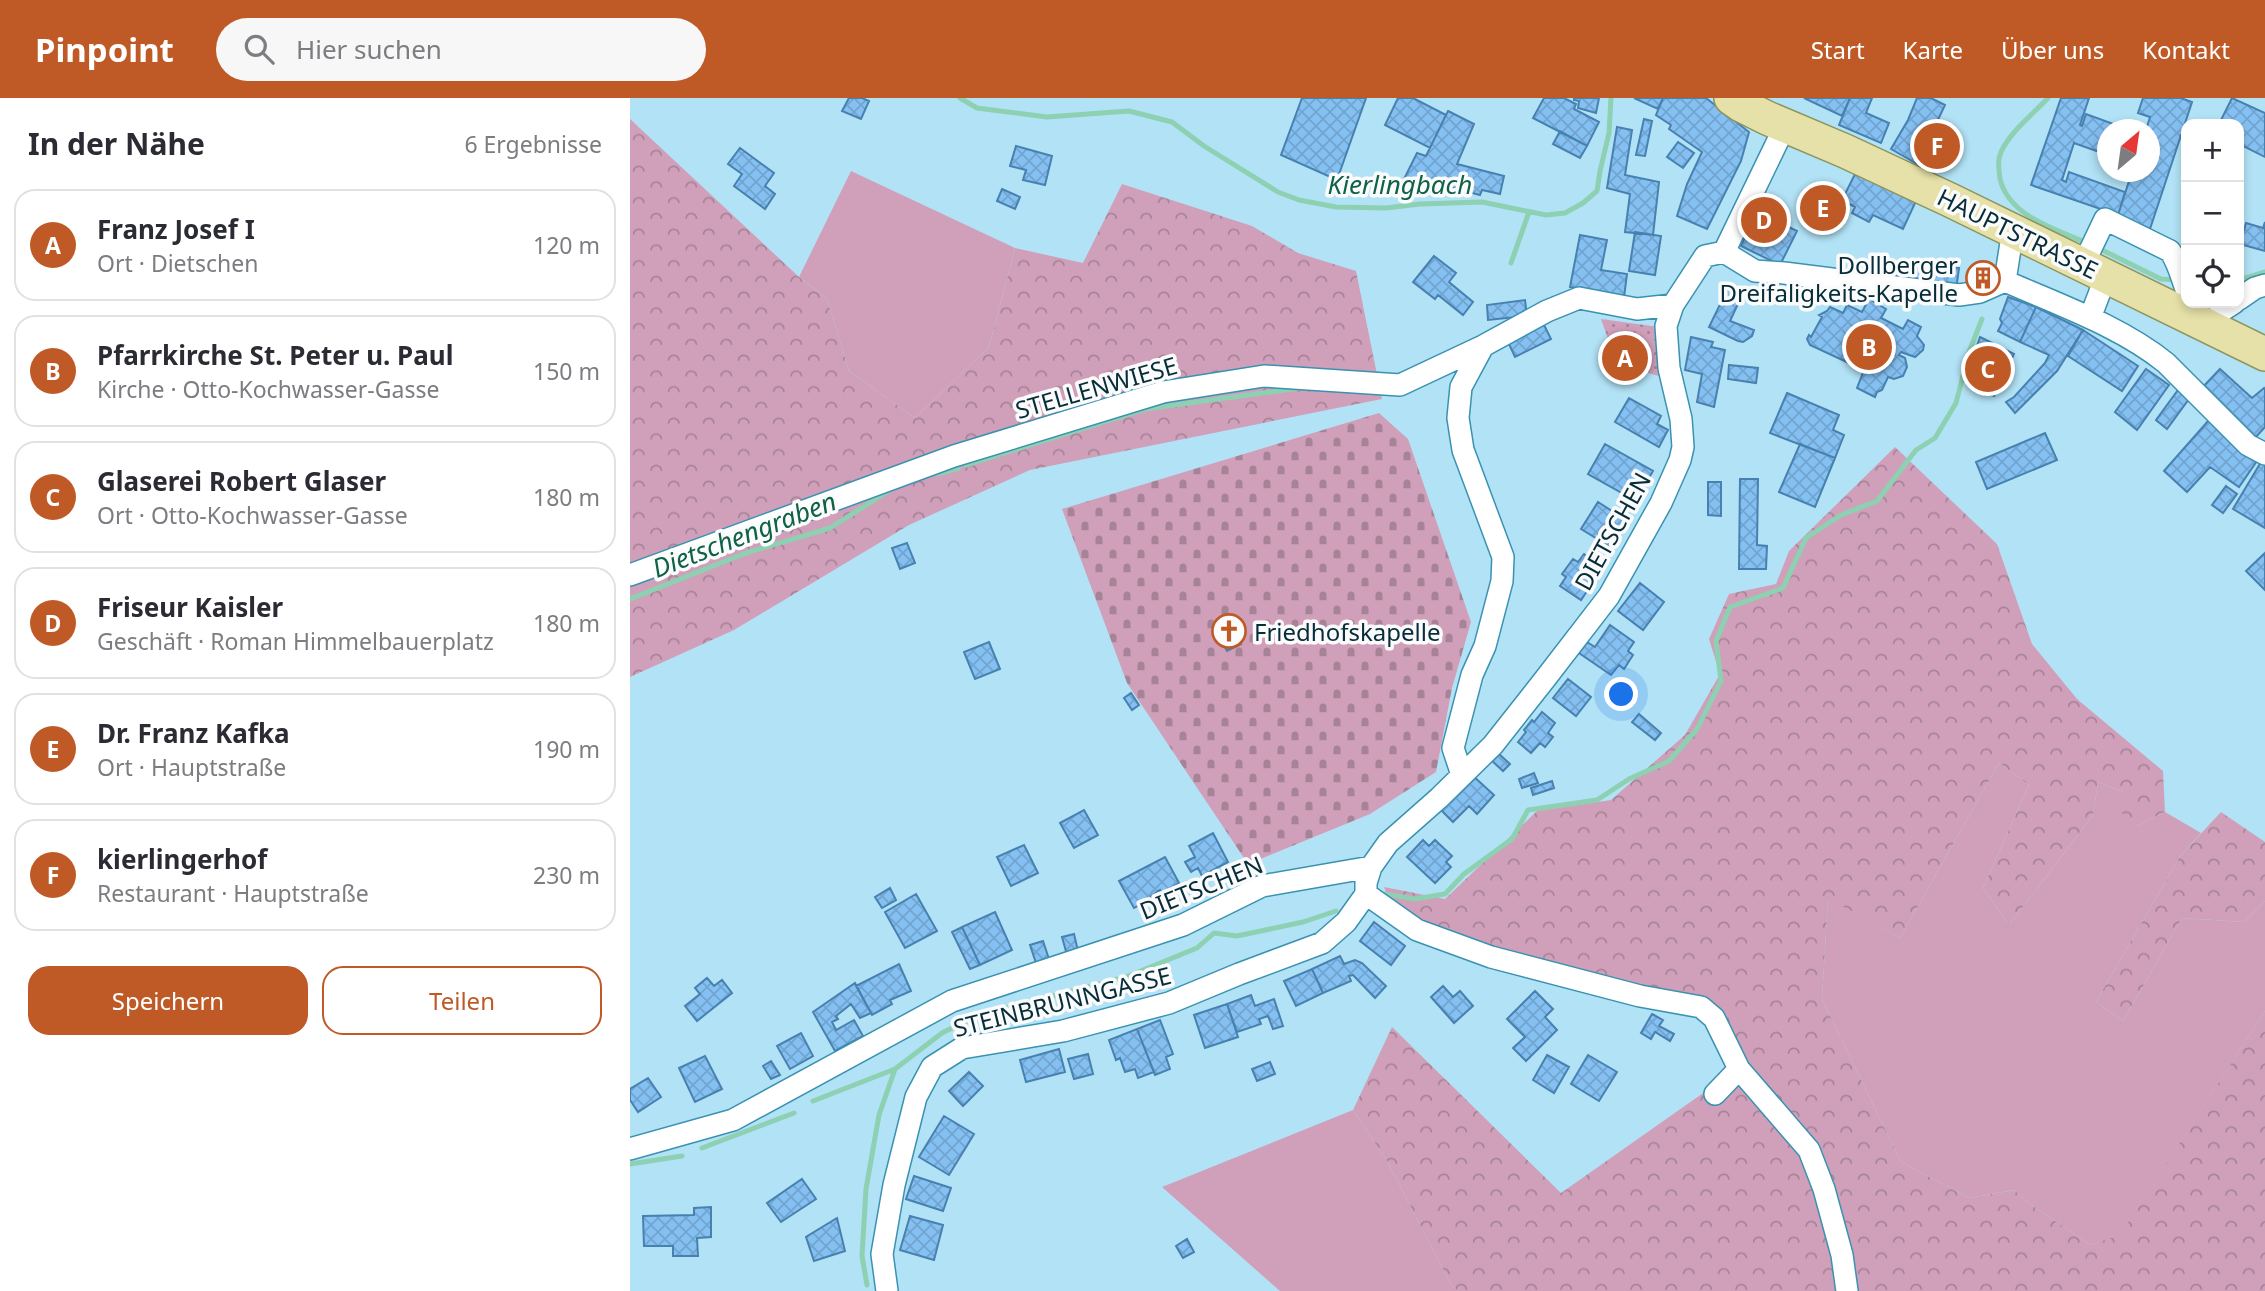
<!DOCTYPE html>
<html lang="de">
<meta charset="utf-8">
<style>
:root{--surface:#fff;--page:#f7f7f7;--text:#2b2b33;--muted:#7c7c81;--line:#e1e1e2;--accent:#bf5a27}
body{margin:0;font-family:"Noto Sans",sans-serif;background:var(--page);color:var(--text)}
.controls{position:absolute;right:21px;top:21px;display:grid;overflow:hidden;border-radius:14px;box-shadow:0 4px 10px #0003}
.controls button{width:63px;height:63px;display:grid;place-items:center;padding:0;border:0;border-bottom:2px solid var(--line);background:var(--surface);color:var(--text);font:35px sans-serif}
.compass{position:absolute;left:1467px;top:21px;width:63px;height:63px;border-radius:50%;background:var(--surface);box-shadow:0 4px 10px #0003;rotate:29deg}
.you{position:absolute;left:992px;top:597px;width:24px;height:24px;margin:-18px;border:5px solid #fff;border-radius:50%;background:#1a73e8;box-shadow:0 0 0 10px #1a73e833}
.badge{display:grid;place-items:center;width:46px;height:46px;border-radius:50%;background:var(--accent);color:#fff;font-size:23px;font-weight:700}
.pin{position:absolute;translate:-50% -50%;border:4px solid #fff;box-shadow:0 2px 7px #0006}
.list{margin:0;padding:0;list-style:none}
h2{display:flex;justify-content:space-between;align-items:center;height:91px;margin:0;padding:0 28px;font-size:30px}
h2 small{font-size:23px;font-weight:400;color:var(--muted)}
.list li{display:grid;grid-template-columns:46px 1fr auto;gap:21px;align-items:center;box-sizing:border-box;height:112px;margin:0 14px 14px;padding:0 14px;border:2px solid var(--line);border-radius:21px}
.list b{display:block;font-size:26px;white-space:nowrap}
.list p{margin:0;font-size:23px;white-space:nowrap;color:var(--muted)}
.list em{font-size:23px;font-style:normal;color:var(--muted)}
.actions{display:flex;gap:14px;padding:21px 28px}
.actions a{flex:1;padding:16px 0;border:2px solid var(--accent);border-radius:21px;text-align:center;font-size:24px;color:var(--accent)}
.actions .main{background:var(--accent);color:#fff}
.icon{flex:none;width:38px;height:38px;fill:none;stroke:currentColor;stroke-width:2;stroke-linecap:round;stroke-linejoin:round}
.map{position:relative;flex:none;width:1635px;height:1193px;overflow:hidden}
header{display:flex;align-items:center;gap:42px;box-sizing:border-box;height:98px;padding:0 35px;background:var(--accent);color:#fff}
header strong{font-size:33px}
nav{display:flex;gap:38px;margin-inline-start:auto;font-size:24px}
.search{width:490px;height:63px;background:var(--page);display:flex;align-items:center;gap:18px;box-sizing:border-box;padding:0 24px;border-radius:38px;color:var(--muted);font-size:26px}
main{display:flex}
aside{flex:1;background:var(--surface)}
.map>svg:first-child{display:block}
.green{fill:#d0a0ba}
.forest{fill:url(#forest-crowns)}
.cemetery{fill:url(#cemetery-stones)}
.park{fill:url(#park-dots)}
.lines{fill:none;stroke-linecap:round;stroke-linejoin:round}
.stream{stroke:#8dd0b2;stroke-width:5}
.building{fill:url(#building-cross-hatch);stroke:#4781b0;stroke-width:2}
.street-casing{stroke:#3a92b1;stroke-width:24}
.primary-casing{stroke:#8d955c;stroke-width:36}
.street{stroke:#fff;stroke-width:21}
.primary{stroke:#e6e1a8;stroke-width:33}
.labels{text-anchor:middle;dominant-baseline:central;stroke-width:7;stroke-linejoin:round;paint-order:stroke}
.street-label{font-size:24px;fill:#062d3a;stroke:#fbfbfb}
.poi-label{font-size:24px;fill:#062d3a;stroke:#fbfbfb;text-anchor:end}
.water-label{font-size:26px;font-style:italic;fill:#0e6247;stroke:#fbfbfb}
</style>
<header>
<strong>Pinpoint</strong>
<div class="search"><svg class="icon" aria-label="search" viewBox="0 0 24 24"><circle cx="10" cy="10" r="6"/><path d="M15 15l6 6"/></svg>Hier suchen</div>
<nav><a>Start</a><a>Karte</a><a>Über uns</a><a>Kontakt</a></nav>
</header>
<main>
<aside>
<h2>In der Nähe<small>6 Ergebnisse</small></h2>
<ul class="list">
<li><span class="badge">A</span><div><b>Franz Josef I</b><p>Ort · Dietschen</p></div><em>120 m</em></li>
<li><span class="badge">B</span><div><b>Pfarrkirche St. Peter u. Paul</b><p>Kirche · Otto-Kochwasser-Gasse</p></div><em>150 m</em></li>
<li><span class="badge">C</span><div><b>Glaserei Robert Glaser</b><p>Ort · Otto-Kochwasser-Gasse</p></div><em>180 m</em></li>
<li><span class="badge">D</span><div><b>Friseur Kaisler</b><p>Geschäft · Roman Himmelbauerplatz</p></div><em>180 m</em></li>
<li><span class="badge">E</span><div><b>Dr. Franz Kafka</b><p>Ort · Hauptstraße</p></div><em>190 m</em></li>
<li><span class="badge">F</span><div><b>kierlingerhof</b><p>Restaurant · Hauptstraße</p></div><em>230 m</em></li>
</ul>
<div class="actions"><a class="main">Speichern</a><a>Teilen</a></div>
</aside>
<div class="map">
<svg width="1635" height="1193" viewBox="0 0 1635 1193">
<defs>
<pattern id="forest-crowns" width="20" height="18" patternUnits="userSpaceOnUse" patternTransform="scale(1.75)"><rect width="20" height="18" fill="#d0a0ba"/><path d="M2 6a3 3 0 1 1 6 0M12 15a3 3 0 1 1 6 0" fill="none" stroke="#a78398"/></pattern>
<pattern id="cemetery-stones" width="16" height="16" patternUnits="userSpaceOnUse" patternTransform="scale(1.75)"><rect width="16" height="16" fill="#d0a0ba"/><path d="M2 7V4a2 2 0 0 1 4 0v3zM10 15v-3a2 2 0 0 1 4 0v3z" fill="#a78398"/></pattern>
<pattern id="park-dots" width="8" height="8" patternUnits="userSpaceOnUse" patternTransform="scale(1.75)"><rect width="8" height="8" fill="#d0a0ba"/><path d="M2 2h.1M6 6h.1" fill="none" stroke="#a78398" stroke-width="1.8" stroke-linecap="round"/></pattern>
<pattern id="building-cross-hatch" width="8" height="8" patternUnits="userSpaceOnUse" patternTransform="scale(1.75)"><rect width="8" height="8" fill="#85c0f2"/><path d="M0 0l8 8M0 8l8-8" fill="none" stroke="#71a5d0"/></pattern>
</defs>
<rect width="100%" height="100%" fill="#b2e2f6"/>
<path class="green" d="M221,73L385,150L359,249L285,320L219,273L197,201L169,179Z
M1369,665L1399,687L1353,790L1379,827L1463,717L1468,684L1493,694L1507,728L1535,714L1571,735L1550,758L1466,904L1493,923L1552,820L1614,824L1635,803V913L1490,1138L1460,1147L1400,1106L1384,1092L1339,1100L1271,1064L1192,901L1198,799L1270,840Z
M723,1012L757,1063L819,1183L827,1193H650L532,1089Z"/>
<path class="forest" d="M0,21L169,179L197,201L219,273L285,320L359,249L385,150L453,165L492,86L622,128L668,155L726,173L752,301L400,372L279,427L104,532L0,579Z
M1265,349L1367,446L1402,546L1447,601L1533,673L1535,714L1507,728L1486,710L1493,694L1468,684L1463,717L1379,827L1353,790L1399,687L1369,665L1270,840L1198,800L1192,901L1271,1064L1339,1100L1384,1092L1400,1106L1460,1147L1490,1137L1635,913V1193H827L819,1183L757,1063L723,1012L762,929L931,1095L1103,974L1070,899L1010,895L863,856L762,810L754,789L815,801L907,713L981,702L1055,637L1090,576L1079,541L1099,496L1146,486L1159,453Z
M1591,714L1635,744V803L1614,824L1552,820L1493,923L1466,904L1550,758Z"/>
<path class="cemetery" d="M749,315L778,341L841,524L822,590L806,674L740,716L618,766L497,585L432,411Z"/>
<path class="park" d="M971,221L1029,229L1032,279L1005,271L982,252Z"/>
<g class="lines">
<path class="stream" d="M330,0L347,10L417,19L499,13L542,24L574,48L648,94L669,102L706,109L756,110L790,106L852,104L916,117L935,115L953,105L967,93L970,73L979,35L981,0
M1418,0C1402,17 1381,33 1371,54C1367,63 1369,71 1370,81C1379,119 1428,132 1459,146
M1468,150L1531,181L1546,182
M881,165L899,114
M1609,182L1635,174
M336,367L515,311L670,290
M307,376L329,370
M0,501L116,455L200,430L260,392
M755,796L785,801L815,796L834,776L882,741L898,712L967,702L999,681L1039,663L1067,631L1091,583L1086,543L1100,509L1153,490L1176,440L1211,417L1247,403L1286,352L1305,340L1326,305L1339,254L1352,221
M183,1003L265,971
M72,1050L164,1015
M0,1066L52,1058
M237,1187L232,1158L236,1091L249,1017L265,971L312,935L346,918L496,879L567,850L584,835L607,838L673,824L706,813"/>
</g>
<path class="building" d="M219,0H232L239,3L231,21L212,13Z
M672,0H736L707,82L651,57Z
M768,0H783L816,17L800,50L755,27Z
M914,0H934L946,6L944,11L969,24L957,48L903,20Z
M944,0H969L966,15L948,10L949,3L944,2Z
M1004,0H1033L1028,11Z
M1033,0H1076L1119,34L1111,63L1077,131L1047,118L1057,86L1072,54L1039,31L1041,27L1026,17Z
M1174,0H1220L1212,18Z
M1220,0H1242L1236,15L1259,25L1251,45L1209,27Z
M1287,0H1301L1315,7L1305,28L1322,38L1301,74L1261,51L1278,22Z
M1431,0H1459L1450,27L1452,28L1456,16L1489,28L1487,32H1478V57L1444,45L1432,82L1436,84L1439,74L1495,94L1488,117L1401,87Z
M1513,0H1551L1562,4L1520,131L1488,117L1502,74H1520V32H1516L1520,19L1508,15Z
M1602,0L1635,15V59L1609,46V26H1589Z
M818,13L844,26L827,66L874,78L870,96L852,92L850,97L812,87L801,95L768,93L787,55L796,58Z
M1014,21L1022,23L1015,58L1006,57Z
M987,29L1002,32L995,77L1029,84L1023,137L995,134L1000,96L977,90Z
M930,33L957,48L950,60L923,46Z
M1048,44L1064,55L1053,70L1037,59Z
M386,48L422,58L415,87L393,82L396,72L380,68Z
M110,50L144,75L135,88L145,96L135,111L104,88L112,76L98,66Z
M1226,74L1286,103L1273,131L1243,117L1239,124L1222,115L1225,109L1212,102Z
M372,91L390,99L385,111L367,103Z
M1127,114L1167,133L1150,167L1111,148Z
M1635,124V153L1610,146L1616,125L1633,130Z
M1005,134L1031,138L1025,177L999,173Z
M950,137L977,142L971,172L997,176L994,199L940,189Z
M804,158L826,175L819,184L843,204L833,217L808,197L805,201L783,184Z
M1304,166L1329,170L1326,192L1262,184L1264,167L1304,173Z
M1099,188L1113,195L1100,223L1124,232L1122,238L1113,244L1108,243L1079,229Z
M1378,199L1406,209L1390,244L1368,233L1372,225L1370,221Z
M1239,201L1256,211L1251,220L1273,231L1278,222L1291,229L1287,238L1294,247L1293,252L1285,259L1271,254L1269,257L1275,260L1277,269L1273,278L1264,281L1258,279L1252,292L1247,294L1245,299L1227,290L1234,272L1180,247L1177,241L1179,237L1181,239L1192,219L1189,217L1197,213L1200,209L1213,215L1217,207L1232,214Z
M895,202L897,218L858,222L857,207Z
M1406,209L1453,232L1427,273L1385,315L1376,304L1384,299L1415,265L1419,257L1390,244Z
M914,227L921,241L885,259L878,244Z
M1453,232L1508,268L1492,293L1438,258Z
M1061,239L1083,244L1081,249L1095,252L1084,309L1067,304L1072,276L1055,272Z
M1350,239L1384,256L1364,298L1349,291L1352,284L1337,278Z
M1099,267L1128,270L1126,285L1098,281Z
M1516,271L1539,287L1507,332L1485,314Z
M1590,271L1622,300L1634,290L1635,292V329L1623,342L1570,292Z
M1548,292L1559,301L1537,331L1526,322Z
M1157,295L1209,317L1203,332L1214,337L1205,360L1140,335Z
M999,300L1031,318L1027,326L1038,332L1029,349L985,324Z
M1579,322L1627,363L1609,389L1580,369L1557,394L1534,373Z
M1415,335L1427,362L1357,391L1346,364Z
M975,346L1023,373L1006,403L958,376Z
M1170,346L1205,360L1185,409L1149,394Z
M1631,364L1635,366V430L1603,411Z
M1110,381H1128L1127,447L1137,448L1136,471H1109Z
M1078,384H1091V418L1078,417Z
M1596,388L1607,396L1593,415L1582,407Z
M968,404L999,424L982,450L951,431Z
M277,445L285,465L270,471L262,450Z
M1635,455V492L1616,473Z
M954,456L973,469L951,502L930,488L936,479L932,476L943,461L948,464Z
M1010,485L1034,504L1013,532L988,513Z
M597,521L600,528L607,524L614,538L608,541L611,546L597,553L584,528Z
M980,527L1004,544L998,553L1003,557L994,571L989,567L981,577L949,555L957,544L965,549Z
M359,544L370,571L345,581L334,554Z
M938,581L961,599L946,618L923,600Z
M501,595L509,607L502,612L494,600Z
M912,614L925,625L918,635L923,639L915,649L910,645L901,655L888,644L896,634L894,632L902,622L904,624Z
M1009,616L1031,635L1025,642L1002,624Z
M868,655L880,666L873,673L861,662Z
M904,675L908,685L892,690L889,681Z
M842,677L864,697L847,716L839,708L823,724L811,712L837,687Z
M922,683L924,690L903,697L901,690Z
M454,712L468,737L444,750L430,725Z
M583,735L598,764L572,778L568,770L561,774L555,764L565,759L559,748Z
M793,742L799,748L805,742L822,758L816,764L821,769L805,785L777,759Z
M394,747L408,775L381,788L367,759Z
M535,759L549,785L532,795L530,792L521,798L522,800L504,810L489,783Z
M260,790L266,802L252,810L245,799Z
M286,796L307,833L275,850L255,814Z
M365,814L382,852L350,867L332,829Z
M744,824L775,848L761,867L730,843Z
M332,829L350,867L340,871L322,834Z
M444,836L448,853L437,857L432,839Z
M413,843L419,861L406,865L400,847Z
M710,858L714,866L725,862L732,865L756,888L745,900L723,877L719,878L721,883L693,895L682,871Z
M269,866L281,893L260,902L262,906L242,917L226,888Z
M682,871L693,895L666,908L654,883Z
M77,880L84,888L92,882L102,895L67,923L55,908L70,896L65,890Z
M225,885L241,915L230,920L221,906L206,918L208,921L202,924L206,932L224,922L233,938L205,953L183,914Z
M813,888L823,899L830,893L843,908L824,925L801,899Z
M905,893L923,911L915,919L927,932L896,963L883,950L895,939L877,921Z
M621,897L625,908L644,901L653,928L643,931L638,918L629,921L631,926L607,934L597,906Z
M597,906L608,939L575,950L564,917Z
M1022,916L1033,922L1029,928L1044,936L1040,943L1025,934L1021,941L1011,935Z
M530,922L543,956L536,959L540,971L525,977L507,931Z
M507,931L524,974L508,980L505,971L495,974L490,960L486,962L479,942Z
M171,935L183,958L160,971L147,948Z
M429,951L435,974L396,984L390,962Z
M458,956L463,976L444,981L438,961Z
M917,957L939,969L924,995L903,982Z
M958,957L987,974L969,1003L941,986Z
M75,958L92,991L65,1004L49,970Z
M141,963L150,977L141,981L133,968Z
M640,964L645,976L627,983L622,971Z
M339,974L353,988L333,1008L319,993Z
M18,980L31,999L8,1014L0,1002V991Z
M314,1018L344,1036L319,1077L289,1059Z
M284,1078L321,1090L313,1113L276,1101Z
M172,1081L186,1101L151,1124L137,1105Z
M81,1109V1139L67,1140L68,1158H43V1148H14L13,1118L64,1117V1110Z
M280,1118L313,1127L304,1162L270,1152Z
M207,1120L215,1153L184,1163L176,1139Z
M557,1141L564,1154L553,1160L546,1148Z"/>
<g class="lines">
<g class="street-casing">
<path id="street" d="M1094,154L1125,173L1154,175L1329,197L1350,194L1375,183
M1094,154L1155,28
M1453,167L1475,121L1540,153C1548,164 1551,178 1556,191
M1375,183C1429,207 1490,228 1536,265L1618,347L1635,356
M1375,183L1383,132
M1609,201L1625,190L1635,187
M1460,220L1476,178
M1582,229L1590,214L1604,205
M0,477L324,358L533,294L634,278L770,287L853,248L917,213L949,200L1007,211L1043,207
M832,677L823,650L842,577L855,548L872,483L873,459L833,352L828,320L831,289L853,248
M736,796L787,832L861,859L1010,898L1071,909L1084,920L1109,971L1179,1052L1194,1091L1212,1157L1217,1193
M1085,996L1109,971
M0,1051L103,1022L322,903L553,827L632,788L741,769
M257,1193L252,1156L264,1087L286,999L302,969L332,950L433,933L539,905L609,876L692,845L716,824L736,796V785L741,769L758,745L809,700L863,647L915,581L979,498L1031,405L1050,362L1053,349L1051,321L1039,270L1036,228L1043,207L1075,158L1094,154"/>
</g>
<g class="primary-casing">
<path id="primary" d="M1101,0L1111,7L1137,20L1215,53L1320,102L1635,256"/>
</g>
<use href="#street" class="street"/>
<use href="#primary" class="primary"/>
</g>
<defs>
<g id="building-ring" transform="scale(1.75)"><circle r="9.5" fill="#fbfbfb" stroke="#bf5a27" stroke-width="1.5"/><path d="M-4-6H4V6H1V3H-1V6H-4ZM-2.5-4.3h1.7v1.8h-1.7ZM.8-4.3h1.7v1.8H.8ZM-2.5-1h1.7V.8h-1.7ZM.8-1h1.7V.8H.8Z" fill="#bf5a27"/></g>
<g id="church-ring" transform="scale(1.75)"><circle r="9.5" fill="#fbfbfb" stroke="#bf5a27" stroke-width="1.5"/><path d="M-1.2-6h2.4v3.5h3.3v2.4h-3.3V6h-2.4V-.1h-3.3v-2.4h3.3Z" fill="#bf5a27"/></g>
</defs>
<g fill-rule="evenodd">
<use href="#building-ring" x="1353" y="180"/>
<use href="#church-ring" x="599" y="533"/>
</g>
<g class="labels">
<g class="street-label">
<text transform="translate(1388 135) rotate(26)">HAUPTSTRASSE</text>
<text transform="translate(466 289) rotate(-16)">STELLENWIESE</text>
<text transform="translate(982 433) rotate(-61)">DIETSCHEN</text>
<text transform="translate(571 789) rotate(-22)">DIETSCHEN</text>
<text transform="translate(432 903) rotate(-14)">STEINBRUNNGASSE</text>
</g>
<g class="poi-label">
<text x="1328" y="166">Dollberger<tspan x="1328" dy="28">Dreifaligkeits-Kapelle</tspan></text>
<text x="624" y="533" text-anchor="start">Friedhofskapelle</text>
</g>
<g class="water-label">
<text x="770" y="86">Kierlingbach</text>
<text transform="translate(114 436) rotate(-21)">Dietschengraben</text>
</g>
</g>
</svg>
<div class="controls">
<button>+</button>
<button>−</button>
<button><svg class="icon" aria-label="locate" viewBox="0 0 24 24"><circle cx="12" cy="12" r="6"/><path d="M12 2v4M12 18v4M2 12h4M18 12h4"/></svg></button>
</div>
<svg class="compass" viewBox="-18 -18 36 36"><path d="M0-13l5 13h-10z" fill="#e53935"/><path d="M0 13l5-13h-10z" fill="#7c7c81"/></svg>
<div class="you"></div>
<div class="pin badge" style="left:995px;top:260px">A</div>
<div class="pin badge" style="left:1239px;top:249px">B</div>
<div class="pin badge" style="left:1358px;top:271px">C</div>
<div class="pin badge" style="left:1134px;top:122px">D</div>
<div class="pin badge" style="left:1193px;top:110px">E</div>
<div class="pin badge" style="left:1307px;top:48px">F</div>
</div>
</main>
